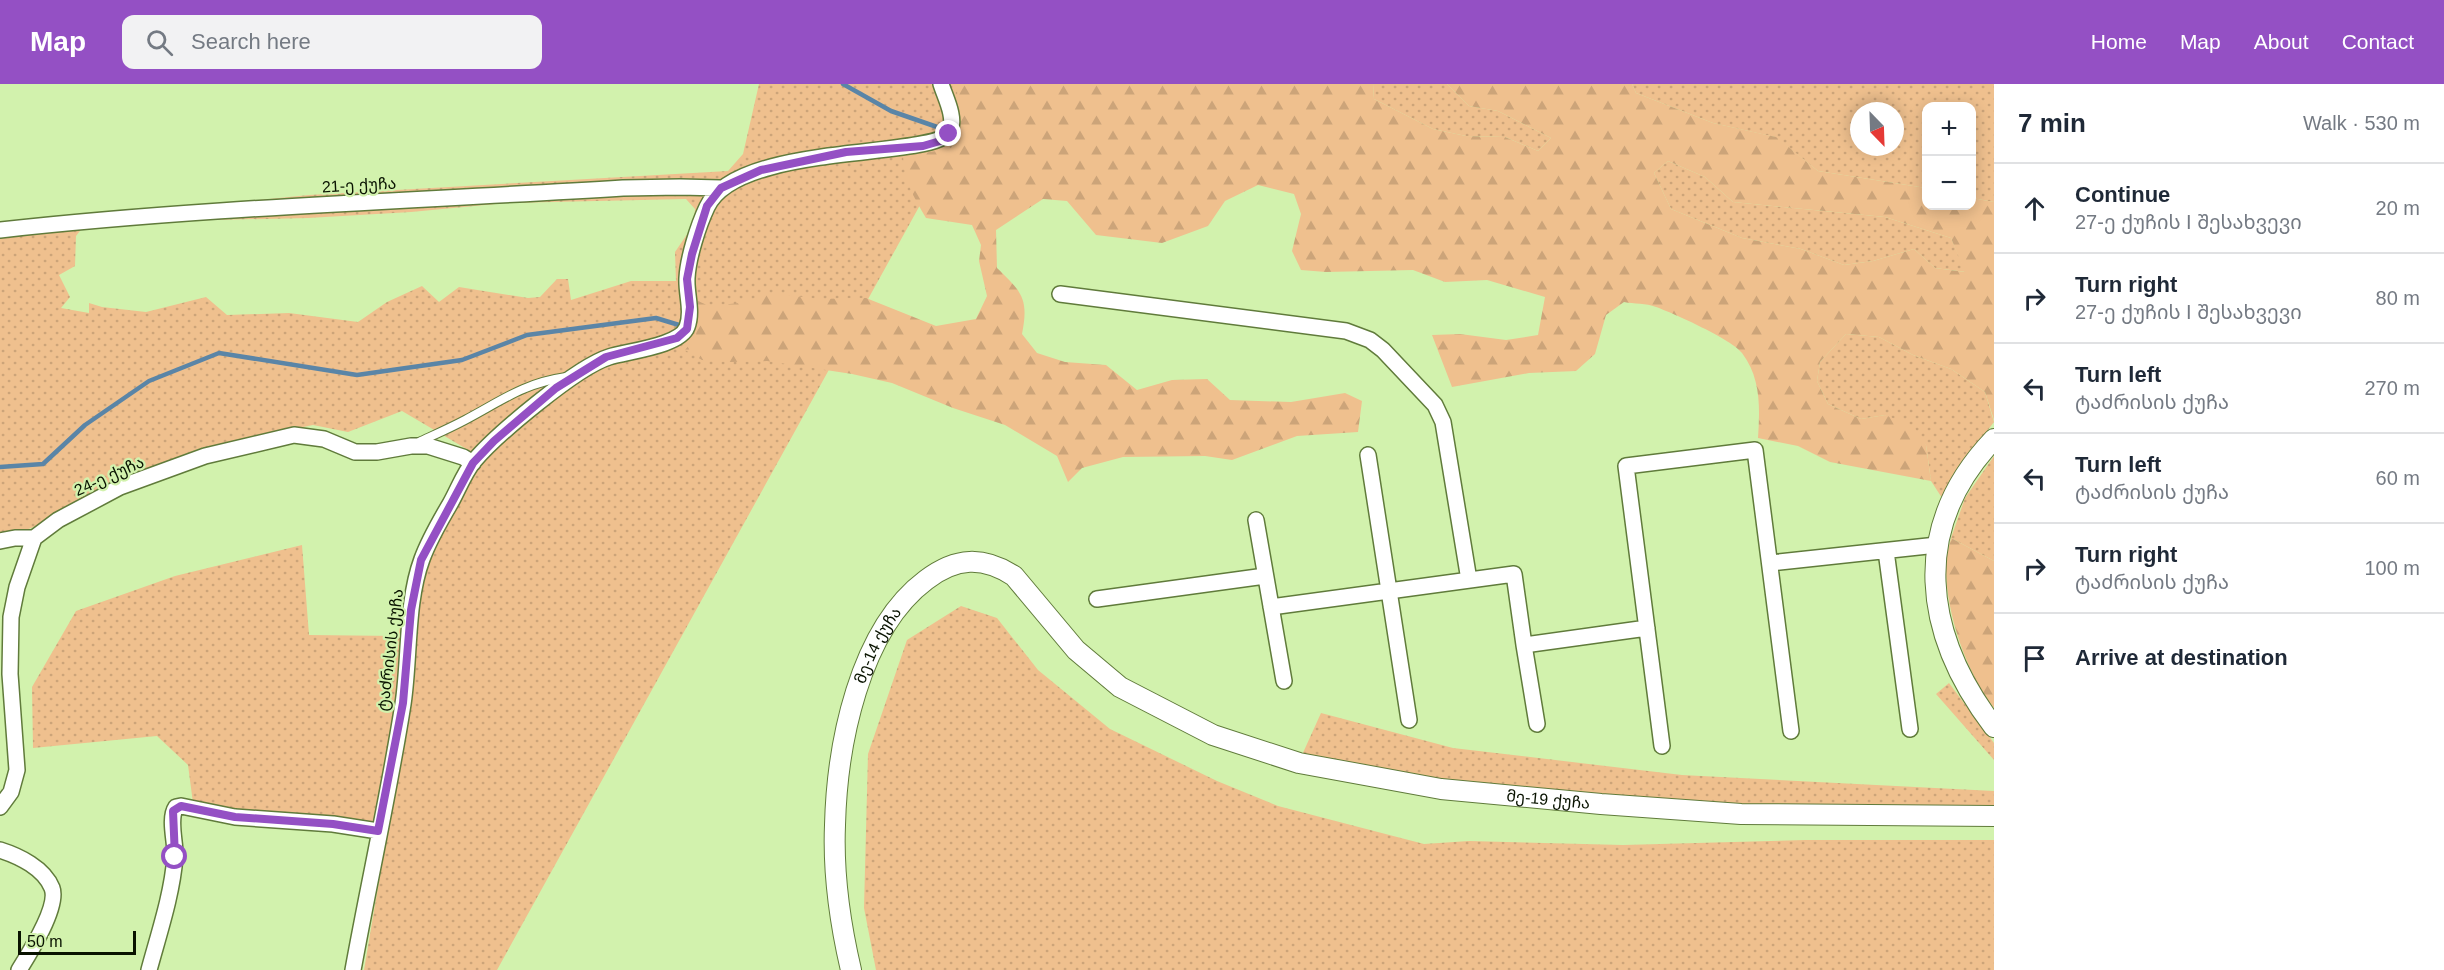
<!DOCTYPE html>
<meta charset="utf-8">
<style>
:root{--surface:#fff;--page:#f2f2f3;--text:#1f2937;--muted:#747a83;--line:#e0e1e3;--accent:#9450c4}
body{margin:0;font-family:Arial,"Noto Sans Georgian",sans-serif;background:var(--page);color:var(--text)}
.controls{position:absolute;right:18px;top:18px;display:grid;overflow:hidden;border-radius:12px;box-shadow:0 3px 15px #0003}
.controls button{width:54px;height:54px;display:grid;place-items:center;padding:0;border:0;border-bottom:2px solid var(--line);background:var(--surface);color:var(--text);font:30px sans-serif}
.compass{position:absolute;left:1850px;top:18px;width:54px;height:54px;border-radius:50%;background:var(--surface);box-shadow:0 3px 15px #0003;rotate:157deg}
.scale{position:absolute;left:18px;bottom:15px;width:118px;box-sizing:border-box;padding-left:6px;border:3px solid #091300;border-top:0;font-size:16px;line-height:21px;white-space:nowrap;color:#091300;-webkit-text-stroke:4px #d2f2ad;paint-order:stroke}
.stop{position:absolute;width:18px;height:18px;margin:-14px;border:4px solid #9450c4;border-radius:50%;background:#fff}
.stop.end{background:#9450c4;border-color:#fff;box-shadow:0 2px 6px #0008}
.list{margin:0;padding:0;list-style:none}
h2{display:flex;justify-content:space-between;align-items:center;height:78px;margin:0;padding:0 24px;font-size:26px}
h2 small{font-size:20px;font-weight:400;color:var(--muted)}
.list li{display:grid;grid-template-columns:39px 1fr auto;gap:18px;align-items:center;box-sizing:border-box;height:90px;padding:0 24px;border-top:2px solid var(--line)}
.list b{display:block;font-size:22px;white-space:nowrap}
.list p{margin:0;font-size:20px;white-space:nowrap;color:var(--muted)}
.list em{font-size:20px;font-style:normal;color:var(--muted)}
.icon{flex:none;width:33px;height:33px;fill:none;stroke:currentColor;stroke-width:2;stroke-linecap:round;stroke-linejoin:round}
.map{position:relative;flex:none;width:1994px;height:886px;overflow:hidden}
header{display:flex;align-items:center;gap:36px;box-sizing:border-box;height:84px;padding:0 30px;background:var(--accent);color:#fff}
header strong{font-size:28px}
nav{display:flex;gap:33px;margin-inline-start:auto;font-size:21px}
.search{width:420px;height:54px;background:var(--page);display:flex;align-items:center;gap:15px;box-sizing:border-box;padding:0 21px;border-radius:12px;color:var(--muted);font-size:22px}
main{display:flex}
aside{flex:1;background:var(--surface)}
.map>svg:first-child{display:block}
.grass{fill:url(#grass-dots);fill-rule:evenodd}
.forest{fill:url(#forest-firs);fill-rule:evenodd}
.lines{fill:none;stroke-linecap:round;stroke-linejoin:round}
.stream{stroke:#5a85a7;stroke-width:4.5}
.service-casing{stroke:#607b3b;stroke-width:10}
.minor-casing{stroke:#607b3b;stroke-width:18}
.tertiary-casing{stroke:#607b3b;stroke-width:22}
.service{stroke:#fff;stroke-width:8}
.minor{stroke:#fff;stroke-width:15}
.tertiary{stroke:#fff;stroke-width:20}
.route{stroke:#9450c4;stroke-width:8}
.labels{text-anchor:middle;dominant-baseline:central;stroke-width:4.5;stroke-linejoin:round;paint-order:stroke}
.street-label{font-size:16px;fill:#091300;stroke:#d2f2ad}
</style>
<header>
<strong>Map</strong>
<div class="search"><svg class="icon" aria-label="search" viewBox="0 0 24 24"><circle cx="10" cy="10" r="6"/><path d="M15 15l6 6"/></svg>Search here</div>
<nav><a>Home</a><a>Map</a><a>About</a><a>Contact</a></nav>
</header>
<main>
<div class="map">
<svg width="1994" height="886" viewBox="0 0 1994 886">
<defs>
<pattern id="grass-dots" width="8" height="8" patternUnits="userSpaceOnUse" patternTransform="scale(1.5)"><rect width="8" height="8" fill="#efc08e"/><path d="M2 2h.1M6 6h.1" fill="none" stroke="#cca479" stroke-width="1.8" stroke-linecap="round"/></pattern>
<pattern id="forest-firs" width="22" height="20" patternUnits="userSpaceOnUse" patternTransform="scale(1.5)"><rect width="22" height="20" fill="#efc08e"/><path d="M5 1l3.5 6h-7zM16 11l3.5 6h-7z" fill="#cca479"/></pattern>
</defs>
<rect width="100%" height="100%" fill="#d2f2ad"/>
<path class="grass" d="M759,0H1159L961,47L497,886H364L388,744L193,719L188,681L157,652L33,664L32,603L76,527L175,492L302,461L309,551L398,552L416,473L475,370L402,327L348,348L313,341L201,364L115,397L44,439L0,456V142L309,111L728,87L743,70ZM686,115L695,125L694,140L675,168L676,197H631L571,216L568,195H557L540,213L528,214L459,203L439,218L422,202L387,218L358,238L289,229L227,231L206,213L146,228L102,223L89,219V229L61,224L70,213L59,191L75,182L76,152L83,143L167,137L308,134L411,128L506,119Z
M1373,0H1447L1469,22L1498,27L1551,54L1538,67L1505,53L1466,52L1433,45L1374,15Z
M1632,0H1994V118L1972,114V22H1926V104L1818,87L1775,53L1713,39L1636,9ZM1859,27H1895V63H1859Z
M1668,77L1705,93L1733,118L1885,133L1951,154L1966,188L1935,184L1914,165L1873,177L1844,181L1801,165L1742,154L1671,125L1654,89Z
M1846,250L1879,253L1913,271L1951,285L1985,308L1994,338L1970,369L1944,417L1931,397L1926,361L1885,331L1861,335L1828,320L1817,297L1820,278Z
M1994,372V477L1951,454L1965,414Z
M961,522L997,534L1038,586L1110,645L1217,697L1278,722L1424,760L1469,757L1623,761L1805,756H1994V886H876L864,824L868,670L907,556Z
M1949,599L1994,659V676L1936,610Z
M1321,629L1453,664L1682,691L1994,707V723L1773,725L1435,697L1302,671Z"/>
<path class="forest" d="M957,0H1373L1374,15L1433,45L1466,52L1505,53L1538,67L1551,54L1498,27L1469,22L1447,0H1632L1636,9L1713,39L1776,53L1818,87L1926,104V122H1972V114L1994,118V336L1985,308L1951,285L1913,271L1879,253L1846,250L1820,278L1817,297L1828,320L1861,335L1885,331L1913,342L1926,361L1931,397L1830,378L1798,362L1758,354C1760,324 1761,294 1742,269C1733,256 1673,229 1656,223C1646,219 1634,220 1624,218L1606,231L1595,270L1576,287L1529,289L1452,303L1432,251L1460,250L1506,256L1538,251L1545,213L1487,196L1445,198L1413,186L1326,188L1301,186L1292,167L1301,130L1294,110L1258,101L1225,117L1208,142L1162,159L1096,151L1067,117L1043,115L996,146L997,184C1022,208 1029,215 1022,250L1037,269L1065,278L1106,281L1137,306L1172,296L1207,295L1230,316L1291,318L1345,309L1362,317L1358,348L1297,352L1232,376L1205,372L1123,373L1082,384L1068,398L1057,372L1005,341L953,324L892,299L852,290L767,277L731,278L702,276L685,266L696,253L698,217L709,222L740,219L771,209L818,215L866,214L936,242L976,235L987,212L979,177L981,161L972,141L926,134C914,114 904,96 903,72L950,65L958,56ZM1668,77L1705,93L1733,118L1885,133L1951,154L1965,188L1935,184L1914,165L1873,177L1844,181L1801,165L1742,154L1671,125L1654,89Z
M1951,454L1994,477V624C1966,589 1945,526 1946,481C1946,472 1949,463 1951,454Z"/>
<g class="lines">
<path class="stream" d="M843,0L891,27L940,44
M0,383L43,380L85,341L149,297L219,269L357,291L462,276L527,251L656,234L679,241"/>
<g class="service-casing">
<path id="service" d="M419,358C434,351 450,344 465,336C501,317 524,299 566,293"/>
</g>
<g class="minor-casing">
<path id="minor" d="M0,146C207,123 415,117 623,104L680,103L721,104
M1060,210L1346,247L1370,256L1383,266L1435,321L1443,338L1469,496
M1368,371L1409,636
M1256,436L1284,597
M0,457L15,454H34
M1886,467L1910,645
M1770,479L1937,461
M1097,515L1265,492
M1271,523L1514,490L1524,561L1647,544
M1524,561L1537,640
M1662,662L1626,382L1755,366L1791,647
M0,723L11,708L17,686L10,590L11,533L17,503L34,454L58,436L120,403L205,372L294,351L324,355L355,368H377L411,362H428L463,373L473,379
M0,766C19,772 44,784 52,804C59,822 29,870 19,886
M149,886C159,849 172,811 175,773C176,759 168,735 176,723L181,722L235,733L333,740L378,747
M353,886C369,798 389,709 403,620C410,574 406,518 422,475C429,456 440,437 450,420C458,406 464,389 474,377C497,350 577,283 609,273C628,267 680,262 687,243C693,227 686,210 687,194C688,174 698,142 707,123C738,57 938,76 950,47C956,33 945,13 941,0"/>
</g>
<g class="tertiary-casing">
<g id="tertiary">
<path d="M1994,355C1909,444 1923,550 1994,643"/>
<path id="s1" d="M851,886C840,839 833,789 835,741C837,661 859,546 926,496C956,473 983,472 1014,492L1076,566L1120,603L1213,651L1299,679L1441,705L1601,720L1741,730L1994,732"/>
</g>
</g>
<use href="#service" class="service"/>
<use href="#minor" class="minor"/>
<use href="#tertiary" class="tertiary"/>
</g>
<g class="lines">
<path class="route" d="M175,773L173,727L181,722L235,733L333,740L378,747L403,619L411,526L421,476L473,379L494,357L556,304L585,286L606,273L677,254L687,245L690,223L687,195L692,170L707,122L721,104L761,86L846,68L923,62L940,57L949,50"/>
</g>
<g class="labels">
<g class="street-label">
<text transform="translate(359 101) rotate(-3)">21-ე ქუჩა</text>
<text transform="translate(109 392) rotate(-24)">24-ე ქუჩა</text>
<text stroke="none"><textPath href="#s1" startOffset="333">მე-14 ქუჩა</textPath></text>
<text transform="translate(390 566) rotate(-83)">ტაძრისის ქუჩა</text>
<text stroke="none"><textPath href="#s1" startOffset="1112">მე-19 ქუჩა</textPath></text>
</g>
</g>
</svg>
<div class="controls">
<button>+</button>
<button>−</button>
</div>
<svg class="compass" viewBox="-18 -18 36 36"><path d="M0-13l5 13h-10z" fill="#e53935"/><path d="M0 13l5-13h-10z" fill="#747a83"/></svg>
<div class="scale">50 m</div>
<div class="stop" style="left:175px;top:773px"></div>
<div class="stop end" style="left:949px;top:50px"></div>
</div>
<aside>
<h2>7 min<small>Walk · 530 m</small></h2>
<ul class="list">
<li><svg class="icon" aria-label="ahead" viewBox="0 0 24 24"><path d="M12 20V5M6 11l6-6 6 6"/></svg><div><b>Continue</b><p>27-ე ქუჩის I შესახვევი</p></div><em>20 m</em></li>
<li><svg class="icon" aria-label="right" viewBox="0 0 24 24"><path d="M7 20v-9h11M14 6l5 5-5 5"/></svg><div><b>Turn right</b><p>27-ე ქუჩის I შესახვევი</p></div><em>80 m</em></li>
<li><svg class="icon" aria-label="left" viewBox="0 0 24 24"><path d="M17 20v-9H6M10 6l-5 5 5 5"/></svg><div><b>Turn left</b><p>ტაძრისის ქუჩა</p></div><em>270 m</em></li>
<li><svg class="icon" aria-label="left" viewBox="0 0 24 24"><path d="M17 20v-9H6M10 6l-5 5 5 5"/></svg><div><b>Turn left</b><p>ტაძრისის ქუჩა</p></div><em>60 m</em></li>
<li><svg class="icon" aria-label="right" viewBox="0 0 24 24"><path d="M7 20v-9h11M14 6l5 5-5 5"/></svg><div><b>Turn right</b><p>ტაძრისის ქუჩა</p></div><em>100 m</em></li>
<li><svg class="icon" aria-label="arrive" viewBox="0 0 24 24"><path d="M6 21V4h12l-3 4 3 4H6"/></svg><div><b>Arrive at destination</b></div></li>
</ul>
</aside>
</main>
